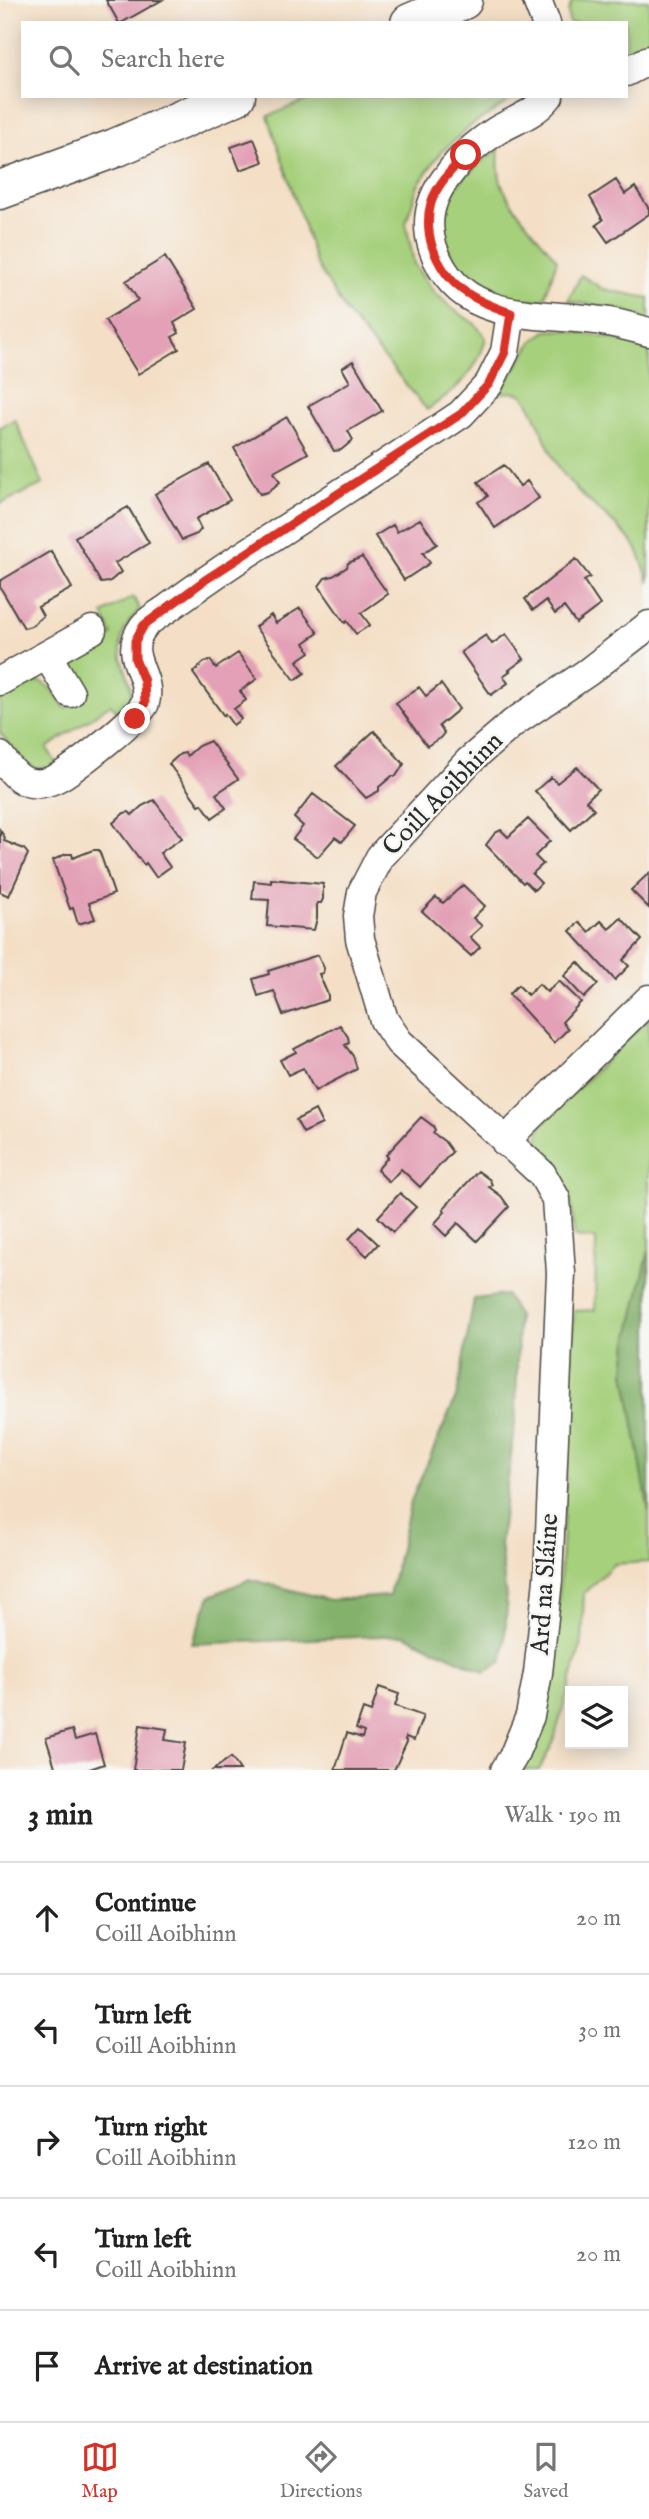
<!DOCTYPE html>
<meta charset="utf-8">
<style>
:root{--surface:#fff;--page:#f6f6f6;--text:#222;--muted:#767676;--line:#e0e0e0;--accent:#d93025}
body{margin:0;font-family:"IM FELL English",serif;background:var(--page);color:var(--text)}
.controls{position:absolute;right:21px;bottom:21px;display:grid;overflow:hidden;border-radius:0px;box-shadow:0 4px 18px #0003}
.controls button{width:63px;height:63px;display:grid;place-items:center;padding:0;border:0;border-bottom:2px solid var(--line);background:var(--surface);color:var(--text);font:35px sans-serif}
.stop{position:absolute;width:21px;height:21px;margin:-16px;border:5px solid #d93025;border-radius:50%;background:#fff}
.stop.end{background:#d93025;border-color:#fff;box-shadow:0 2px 7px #0008}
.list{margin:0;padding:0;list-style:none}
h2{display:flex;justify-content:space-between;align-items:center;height:91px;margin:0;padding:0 28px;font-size:30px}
h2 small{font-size:23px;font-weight:400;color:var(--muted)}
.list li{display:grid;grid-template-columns:46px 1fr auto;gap:21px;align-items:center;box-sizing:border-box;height:112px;padding:0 28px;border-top:2px solid var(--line)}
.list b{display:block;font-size:26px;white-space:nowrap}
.list p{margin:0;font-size:23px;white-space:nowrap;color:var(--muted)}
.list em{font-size:23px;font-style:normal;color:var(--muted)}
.icon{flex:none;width:38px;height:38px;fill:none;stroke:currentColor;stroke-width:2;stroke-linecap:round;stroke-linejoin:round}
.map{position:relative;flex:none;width:649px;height:1770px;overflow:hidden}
.search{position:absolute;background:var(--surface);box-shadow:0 4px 18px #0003;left:21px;right:21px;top:21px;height:77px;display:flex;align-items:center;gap:18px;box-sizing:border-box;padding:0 24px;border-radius:0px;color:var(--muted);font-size:26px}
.sheet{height:651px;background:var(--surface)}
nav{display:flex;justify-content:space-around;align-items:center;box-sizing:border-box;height:98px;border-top:2px solid var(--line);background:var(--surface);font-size:19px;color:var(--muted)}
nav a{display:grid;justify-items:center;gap:4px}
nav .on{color:var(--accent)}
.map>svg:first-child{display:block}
.green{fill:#a6d07c;stroke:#687e54;stroke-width:2}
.forest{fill:#84b26c;stroke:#586e4c;stroke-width:2}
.building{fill:#e3a0b6}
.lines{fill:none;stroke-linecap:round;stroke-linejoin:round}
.street-casing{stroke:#494642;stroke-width:31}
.secondary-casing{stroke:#494642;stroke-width:41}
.street{stroke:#fff;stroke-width:28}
.secondary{stroke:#fff;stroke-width:38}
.route{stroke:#d93025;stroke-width:9}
.labels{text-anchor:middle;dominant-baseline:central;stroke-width:5;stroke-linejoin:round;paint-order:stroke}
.street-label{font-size:26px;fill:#2b2b2b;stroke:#f6f6f2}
</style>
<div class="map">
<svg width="649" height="1770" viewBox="0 0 649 1770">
<rect width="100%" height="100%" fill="#f6f6f2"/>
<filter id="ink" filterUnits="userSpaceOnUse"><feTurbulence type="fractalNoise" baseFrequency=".0143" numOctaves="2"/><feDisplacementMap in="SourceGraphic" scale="14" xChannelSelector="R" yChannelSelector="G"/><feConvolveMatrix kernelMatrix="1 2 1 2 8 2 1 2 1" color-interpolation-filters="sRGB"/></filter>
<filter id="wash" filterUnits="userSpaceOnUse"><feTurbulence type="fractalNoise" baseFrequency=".00686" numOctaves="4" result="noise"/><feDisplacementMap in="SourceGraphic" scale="28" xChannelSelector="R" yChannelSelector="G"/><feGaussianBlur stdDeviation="1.57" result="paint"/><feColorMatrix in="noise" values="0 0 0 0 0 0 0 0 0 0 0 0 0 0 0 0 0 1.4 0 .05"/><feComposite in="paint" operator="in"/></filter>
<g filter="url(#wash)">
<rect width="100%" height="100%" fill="#f4dfc6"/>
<path class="green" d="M573,0H649V44L626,57V23H569L568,11Z
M317,96H517L472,125L441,152L418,185L406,223L414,264L433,291L453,309L475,324L486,338C477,374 455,390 427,410L346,312L316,263L268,116Z
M499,149C498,160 498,171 501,182C508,205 542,240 557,260L544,300C532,300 516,303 506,299C473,287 436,252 443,214C448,186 478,164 499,149Z
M581,275L603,289L649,298V320L626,311L568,301Z
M565,330L634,343L649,350V583C645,570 641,554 633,543C610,515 577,497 558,466C548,451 533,401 521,394C515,391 507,392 500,393L533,341L546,331Z
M15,420L43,484L0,504V427Z
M133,597L140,609C132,618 125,626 122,637C114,668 148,691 120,715L111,704L47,748L56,763L47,768H37L26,764L0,733V699C35,678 41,670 65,708L83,697C79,690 71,679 71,671C70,650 97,642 112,635L103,614Z
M649,1018V1250L628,1341L625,1372L649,1512V1562L614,1564L584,1593L582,1641L553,1743L539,1770H521C556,1715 555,1642 560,1578C566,1489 570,1400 574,1311L595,1310L596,1239L575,1237C573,1219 572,1200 565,1183C554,1159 531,1156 541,1125Z"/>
<path class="forest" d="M649,1250V1512L625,1372L628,1341Z
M506,1295L518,1316L516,1415L500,1544L507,1607L503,1661L485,1672L404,1635L192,1644L210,1596L250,1579L330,1600L389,1596L411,1501L457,1395L474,1299Z"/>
<g id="blocks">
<path class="building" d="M106,0H162L121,23H119Z
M254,139L263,162L240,170L231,147Z
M616,180L625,194L635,187L649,209V214L608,242L596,225L603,220L590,197Z
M165,257L197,309L174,323L179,333L172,337L179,349L138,374L105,320L138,300L126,281Z
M353,361L382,411L348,431L353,440L341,450L334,451L308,406L350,382L342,368Z
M287,417L308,453L274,472L280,482L268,492L260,494L234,448Z
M209,464L230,500L196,519L201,529L197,534L182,540L155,494Z
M504,465L520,486L527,481L539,498L495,528L478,502L488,496L478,482Z
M128,507L149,543L115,563L121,572L109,582L101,583L75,537Z
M420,519L437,544L423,553L430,563L404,580L375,536L393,525L397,532Z
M51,551L72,588L38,607L43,616L31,626L24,628L0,587V581Z
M362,557L388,594L361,613L370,625L356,634L347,621L345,623L319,586L325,578L333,576L347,567L348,563Z
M576,559L590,577L584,581L600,605L576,623L564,607L555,614L546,601L533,610L525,599Z
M300,608L318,633L304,643L310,652L297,661L305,673L295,680L255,627L271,615L276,623Z
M506,634L524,659L509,670L510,671L503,676L508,683L491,695L461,652L486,635L492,644Z
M238,653L257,679L240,691L246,700L234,709L241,719L233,725L225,714L224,716L193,673L203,663L210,660L216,668Z
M441,684L459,709L439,726L444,733L440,738L427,746L396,703L419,687L426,696Z
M374,731L404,764L396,776H392L379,787V791L366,798L336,766Z
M210,741L238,779L216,794L226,808L212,818L202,804L199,805L169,764L180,754L185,753L187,756L198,746Z
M577,767L598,789L586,801L594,809L571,830L535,791L551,777L557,783Z
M313,794L355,826L342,842L335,837L318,857L293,839L303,826L294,818Z
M154,800L182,838L160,853L170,867L156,877L146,863L144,865L113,823L124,813L129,812L132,815L142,806Z
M528,819L550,841L535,856L543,864L532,874L541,883L534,890L525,881L523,883L486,845L495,833L501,830L508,837Z
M0,830L5,838L4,841L24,849L28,854L9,896L0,892Z
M93,850H99L114,894L89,903L95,919L78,924L73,908L70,909L53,860L66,854H72L73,858Z
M649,873V908L631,890Z
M271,879L323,884V899L321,903H317V918L314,930L267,926L269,900L252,899L254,881L271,883Z
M463,885L485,906L473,918L482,926L470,937L480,947L471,956L422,911L436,897L443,903Z
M621,918L642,940L623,960L629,966L615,980L570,931L579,922L589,932L601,921L609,929Z
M318,955L324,968L323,973L319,974L328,995V1000L283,1015L274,991L258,996L253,979L269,974L268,971Z
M578,962L598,984L584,998L564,976Z
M559,981L581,1002L562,1022L568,1029L554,1043L509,994L518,985L528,995L539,984L547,992Z
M340,1025L348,1037L349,1043L345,1045L353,1056L357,1069L315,1091L303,1068L288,1075L280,1060L296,1052L294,1049Z
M315,1110L322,1124L303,1133L296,1120Z
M421,1117L433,1126L435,1130L433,1133L444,1141L452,1152L420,1187L401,1169L389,1182L377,1170L388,1157L386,1155Z
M478,1171L490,1180L492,1185L489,1187L501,1196L509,1207L477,1241L458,1223L446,1236L434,1224L445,1212L443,1209Z
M400,1193L416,1207L393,1232L378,1217Z
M360,1227L378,1244L367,1256L349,1239Z
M379,1687L399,1694L395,1706L423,1716L414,1740L406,1737L405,1740L407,1742L394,1770H335L347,1733L362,1738L364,1732L356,1729L363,1709L371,1712Z
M140,1725L167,1729L165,1740L186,1743L181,1770H133Z
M72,1730L75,1740L95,1734L104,1764L87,1770H56L46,1738Z
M231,1757L240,1770H213Z"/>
</g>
</g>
<g filter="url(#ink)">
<use href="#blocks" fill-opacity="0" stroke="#494642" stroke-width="2"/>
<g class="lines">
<g class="street-casing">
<path id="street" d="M537,0L546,23
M626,72L649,60
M549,96C534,115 516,119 496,131C479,142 461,157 449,174C431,196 424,221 433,248C459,326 539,311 602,321C618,323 634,328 649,332
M47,655L70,693
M0,681L92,630
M0,756C15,778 29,792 57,778C71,771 142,716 145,703C153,674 121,657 143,627C149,619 160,614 168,608C191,591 214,575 238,559C313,511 387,464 461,414L489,384L505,352L511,313
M506,1143L518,1128L649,999
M505,1770L513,1757L530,1716L538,1673L548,1580L561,1273L556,1199L542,1174L399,1042L384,1020L360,939L358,916L362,892L380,857L469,761L513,723L588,672L649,625"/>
</g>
<g class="secondary-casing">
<path id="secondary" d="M410,23L463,0
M0,190L115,148L236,96"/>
</g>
<use href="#street" class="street"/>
<use href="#secondary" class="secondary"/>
</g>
</g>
<g class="lines" filter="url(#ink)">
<path class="route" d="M135,719L145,703L144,681L135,659V641L144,625L205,580L461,414L489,384L505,352L511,313C473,300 446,287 432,246C428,232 427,217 431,203C437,184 453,168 466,155"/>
</g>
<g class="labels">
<g class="street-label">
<text transform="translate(443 794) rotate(-46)">Coill Aoibhinn</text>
<text transform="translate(545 1584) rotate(-86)">Ard na Sláine</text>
</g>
</g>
</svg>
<div class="controls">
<button><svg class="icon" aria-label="layers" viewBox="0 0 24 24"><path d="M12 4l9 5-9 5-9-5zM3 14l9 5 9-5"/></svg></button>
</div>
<div class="stop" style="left:466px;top:155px"></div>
<div class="stop end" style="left:135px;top:719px"></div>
<div class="search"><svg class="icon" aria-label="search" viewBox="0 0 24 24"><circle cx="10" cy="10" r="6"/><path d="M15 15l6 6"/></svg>Search here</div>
</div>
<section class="sheet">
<h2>3 min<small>Walk · 190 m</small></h2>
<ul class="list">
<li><svg class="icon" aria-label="ahead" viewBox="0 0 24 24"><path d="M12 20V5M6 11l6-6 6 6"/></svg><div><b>Continue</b><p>Coill Aoibhinn</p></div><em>20 m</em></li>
<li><svg class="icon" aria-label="left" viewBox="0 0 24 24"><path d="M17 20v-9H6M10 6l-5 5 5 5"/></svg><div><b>Turn left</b><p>Coill Aoibhinn</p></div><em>30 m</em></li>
<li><svg class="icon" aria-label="right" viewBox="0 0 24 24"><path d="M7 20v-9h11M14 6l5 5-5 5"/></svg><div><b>Turn right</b><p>Coill Aoibhinn</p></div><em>120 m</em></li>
<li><svg class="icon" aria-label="left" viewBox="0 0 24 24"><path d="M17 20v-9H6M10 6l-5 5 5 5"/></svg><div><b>Turn left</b><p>Coill Aoibhinn</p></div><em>20 m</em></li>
<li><svg class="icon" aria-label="arrive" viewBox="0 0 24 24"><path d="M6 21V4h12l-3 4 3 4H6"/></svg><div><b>Arrive at destination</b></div></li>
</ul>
</section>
<nav>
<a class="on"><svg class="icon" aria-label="map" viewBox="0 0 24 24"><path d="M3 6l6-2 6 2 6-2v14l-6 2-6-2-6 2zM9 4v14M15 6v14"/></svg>Map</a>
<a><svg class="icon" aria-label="directions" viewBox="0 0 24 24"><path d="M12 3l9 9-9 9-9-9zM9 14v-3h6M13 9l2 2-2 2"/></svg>Directions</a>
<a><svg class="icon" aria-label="saved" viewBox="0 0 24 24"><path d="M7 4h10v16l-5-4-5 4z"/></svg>Saved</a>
</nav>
